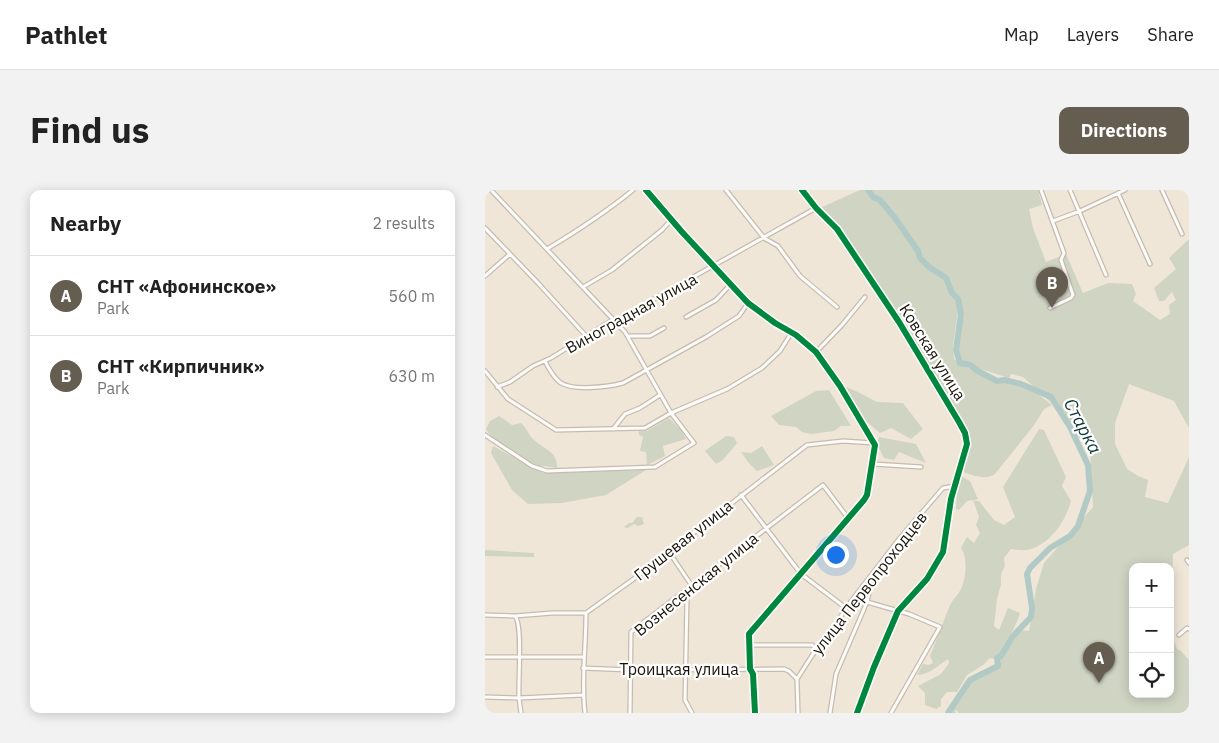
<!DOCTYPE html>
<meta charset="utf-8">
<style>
:root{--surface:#fff;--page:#f2f2f2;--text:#222;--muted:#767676;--line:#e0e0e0;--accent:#665d51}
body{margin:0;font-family:"IBM Plex Sans",sans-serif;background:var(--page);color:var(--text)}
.controls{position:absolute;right:15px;bottom:15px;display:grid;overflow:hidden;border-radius:10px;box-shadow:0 2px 12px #0003}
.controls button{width:45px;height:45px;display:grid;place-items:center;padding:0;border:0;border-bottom:1px solid var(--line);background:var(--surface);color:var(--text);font:25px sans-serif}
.you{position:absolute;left:350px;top:364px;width:18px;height:18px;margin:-12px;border:4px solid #fff;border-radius:50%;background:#1a73e8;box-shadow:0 0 0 8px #1a73e833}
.badge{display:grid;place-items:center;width:32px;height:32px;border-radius:50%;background:var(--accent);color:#fff;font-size:16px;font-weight:700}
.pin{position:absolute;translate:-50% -41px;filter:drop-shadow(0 1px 2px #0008)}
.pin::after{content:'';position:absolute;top:26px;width:18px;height:15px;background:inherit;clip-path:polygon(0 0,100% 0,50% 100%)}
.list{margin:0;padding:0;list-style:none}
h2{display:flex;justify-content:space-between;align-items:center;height:65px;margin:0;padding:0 20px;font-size:21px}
h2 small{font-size:16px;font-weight:400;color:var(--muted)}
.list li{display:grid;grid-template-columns:32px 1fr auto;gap:15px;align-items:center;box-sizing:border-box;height:80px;padding:0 20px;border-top:1px solid var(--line)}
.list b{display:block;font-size:19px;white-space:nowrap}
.list p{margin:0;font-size:16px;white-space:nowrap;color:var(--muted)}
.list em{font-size:16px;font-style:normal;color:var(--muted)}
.icon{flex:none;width:28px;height:28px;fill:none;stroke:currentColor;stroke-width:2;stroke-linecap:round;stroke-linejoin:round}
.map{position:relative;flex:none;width:704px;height:523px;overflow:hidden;border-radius:10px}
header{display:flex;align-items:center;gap:30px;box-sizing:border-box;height:70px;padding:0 25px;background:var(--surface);border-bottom:1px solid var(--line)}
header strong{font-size:24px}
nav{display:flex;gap:28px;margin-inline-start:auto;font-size:18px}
.intro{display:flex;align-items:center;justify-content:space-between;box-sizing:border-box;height:120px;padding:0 30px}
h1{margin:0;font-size:35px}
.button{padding:12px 22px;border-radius:10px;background:var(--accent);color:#fff;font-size:18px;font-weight:700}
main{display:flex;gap:30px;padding:0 30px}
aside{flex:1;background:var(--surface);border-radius:10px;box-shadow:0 2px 12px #0003}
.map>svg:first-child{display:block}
.green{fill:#cfd4c3;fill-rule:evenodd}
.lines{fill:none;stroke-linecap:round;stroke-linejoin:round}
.river{stroke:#b1cac6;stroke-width:6}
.minor-casing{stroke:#c5bcaf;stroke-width:5.5}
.minor{stroke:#fdfbf9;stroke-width:3}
.cycleway-casing{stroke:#fff;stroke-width:9}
.cycleway{stroke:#00873e;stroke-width:6}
.labels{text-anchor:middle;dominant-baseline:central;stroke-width:4.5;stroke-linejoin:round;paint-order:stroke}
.street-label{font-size:16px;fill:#1c1308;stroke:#fff}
.water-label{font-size:18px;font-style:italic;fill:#0f3737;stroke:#fff}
</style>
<header>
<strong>Pathlet</strong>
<nav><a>Map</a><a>Layers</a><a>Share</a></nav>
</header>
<div class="intro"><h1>Find us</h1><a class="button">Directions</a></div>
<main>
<aside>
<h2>Nearby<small>2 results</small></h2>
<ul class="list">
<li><span class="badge">A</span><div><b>СНТ «Афонинское»</b><p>Park</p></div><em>560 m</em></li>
<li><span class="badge">B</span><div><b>СНТ «Кирпичник»</b><p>Park</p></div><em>630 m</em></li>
</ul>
</aside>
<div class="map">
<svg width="704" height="523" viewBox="0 0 704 523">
<rect width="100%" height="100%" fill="#f0e6d8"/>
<path class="green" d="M375,0H553L557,15L544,19L548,38L561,72L581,64L598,103L623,93L647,94L651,104L648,111L675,130L685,124L684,115L691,110L687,102L679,111H674L669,98L691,79L684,68L704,49V238L689,211L644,194L630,233V254L642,279L653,286L663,290L660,307L683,313L704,267V355L688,364L686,443L692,459L696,461L704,470V523H473L472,520L470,521L471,523H465L485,490L513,476L512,468C521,464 525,449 534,440L544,441L551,399L559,373L608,317L605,257L588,243L570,216L538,187L526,184L524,188L493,178V181L485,175L475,173L471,160L476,124L474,114L468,155L469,169L477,175L511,192H520L549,201L567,215L559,219L550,234L510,284C501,291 486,285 476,281L483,254L481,241L411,125L354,38L335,18ZM648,377H685V504H648Z
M358,196L371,201L392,212L418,213L438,239L426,249L406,238L395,243L381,231Z
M344,200L366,236H356L349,241L326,244L317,242L311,237L294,235L286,226L331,201Z
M14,226L27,235L36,233C41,237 43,244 48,249C58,259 73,261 72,278L60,276L52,277L7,248L1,239L5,231Z
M184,228L196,240L201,249L178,256L180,266L162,275L161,262L155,261L158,247L154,245V241H162Z
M554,239L559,240L581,287L577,296L586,311C581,330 566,353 546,359C540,361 532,360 526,359L519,368L520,376L516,384V394L512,409L509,436L514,440L523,418L535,423C532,433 525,447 519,456L520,459L508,469L505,468L498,475L482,485L472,502H462L456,509V516L451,519L440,515V503L433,496L456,484L464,473L463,469C453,475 445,485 432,485L438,474L444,475L448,473L445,466C452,449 458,432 465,415C468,409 473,405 476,399C481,389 483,367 476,358L482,347L489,353L495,343L491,335L494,327L488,310L482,311L474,320L471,319L472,295L476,286L485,291L493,309L488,311H494L509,330L519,335L530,327L518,297Z
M241,246L249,247L252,253L238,270L231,274L220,261Z
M394,247L431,254L441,273L414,262L409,270L399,268L392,254Z
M8,256L58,283L161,280L121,305L77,313L43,314L27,300L6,263Z
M277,256L289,275L272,281L263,272L256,262L266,263Z
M152,327H157L159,334L153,336L149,334L143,338L139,337L144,333H147Z
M0,360L49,363V367L0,366Z"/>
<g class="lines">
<path class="river" d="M383,0L388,7L395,10L410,28L433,61L435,68L444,77L461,88L467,103L473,109L476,124L471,160L475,173L485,175L493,181L512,191L520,190L536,194L566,207L585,237L603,275L605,301L593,336L585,346L565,358L545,378L542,384L547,418L546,427L528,446L516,466L512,468L513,476L485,490L463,523"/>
<g class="minor-casing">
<path id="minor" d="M161,0L197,42L263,113L290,133L311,145L331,162L355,196L390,255L382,305L379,310L264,444L265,479L268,484L270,523
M241,0L279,48L293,56L315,86L352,117
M317,0L331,18L352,39L414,132L474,232L480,243L482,254L466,309L458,362L442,389L413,421L389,477L372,523
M556,0L579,63L576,70L588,105L586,108L565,118
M585,0L621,85
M677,0L697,44
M633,3L665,74
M568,31L595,21L640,0
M0,38L53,93L102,147
M62,59C92,41 121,22 148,0
M0,86L25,64
M98,97L127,80L177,40L186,30
M201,127L231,110L245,95
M143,146H165L179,138
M331,162L357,135L380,107
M60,171C63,178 70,189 76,193C89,201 123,197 138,193L221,147L254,126L263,113
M0,181L23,209L71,240L160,238L186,223L242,199L277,178L295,161L307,142
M12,197L25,192L48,176L66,168L124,132L137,128L154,121L169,109L331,18
M128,239L140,224L155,218L175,205
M0,245L47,276L62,281L170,277L209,253L186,223L140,142L6,0
M388,274L436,277
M256,305L316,384L361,418
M184,362L207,396
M702,370L704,373
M199,403L202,408L200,510L207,523
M382,412L424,424L455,437L406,523
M0,425L30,426L67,423H101L150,388L322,255L358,251L389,253
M694,445L702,438L704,439
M264,455H327L332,459
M0,467H99
M98,478L145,480L299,479L304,481L312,489L313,523
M312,489L337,450L353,431L361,418L415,348L458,298L470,296
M0,507L34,508C33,493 38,435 30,426
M36,523L34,508L98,505
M100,523C96,489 101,457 101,423
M145,523L146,442L338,295L363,328
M345,523L351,484L382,412L386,394L383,390"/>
</g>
<use href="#minor" class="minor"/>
<g class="cycleway-casing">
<path id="cycleway" d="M161,0L197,42L263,113L290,133L311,145L331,162L355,196L390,255L382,305L379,310L264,444L265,479L268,484L270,523
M317,0L331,18L352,39L414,132L474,232L480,243L482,254L466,309L458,362L442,389L413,421L389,477L372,523"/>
</g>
<use href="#cycleway" class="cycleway"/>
</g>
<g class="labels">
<g class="street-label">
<text transform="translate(146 123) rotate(-29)">Виноградная улица</text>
<text transform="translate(448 162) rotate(58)">Ковская улица</text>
<text transform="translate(198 350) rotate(-38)">Грушевая улица</text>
<text transform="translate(384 393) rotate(-52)">улица Первопроходцев</text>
<text transform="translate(211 394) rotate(-39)">Вознесенская улица</text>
<text x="194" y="479">Троицкая улица</text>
</g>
<g class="water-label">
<text transform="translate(598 236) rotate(62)">Старка</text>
</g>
</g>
</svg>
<div class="controls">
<button>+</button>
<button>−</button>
<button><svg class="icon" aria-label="locate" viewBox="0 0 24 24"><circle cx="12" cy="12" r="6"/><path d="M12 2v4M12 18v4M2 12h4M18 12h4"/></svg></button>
</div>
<div class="you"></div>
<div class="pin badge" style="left:614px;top:493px">A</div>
<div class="pin badge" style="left:567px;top:118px">B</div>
</div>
</main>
